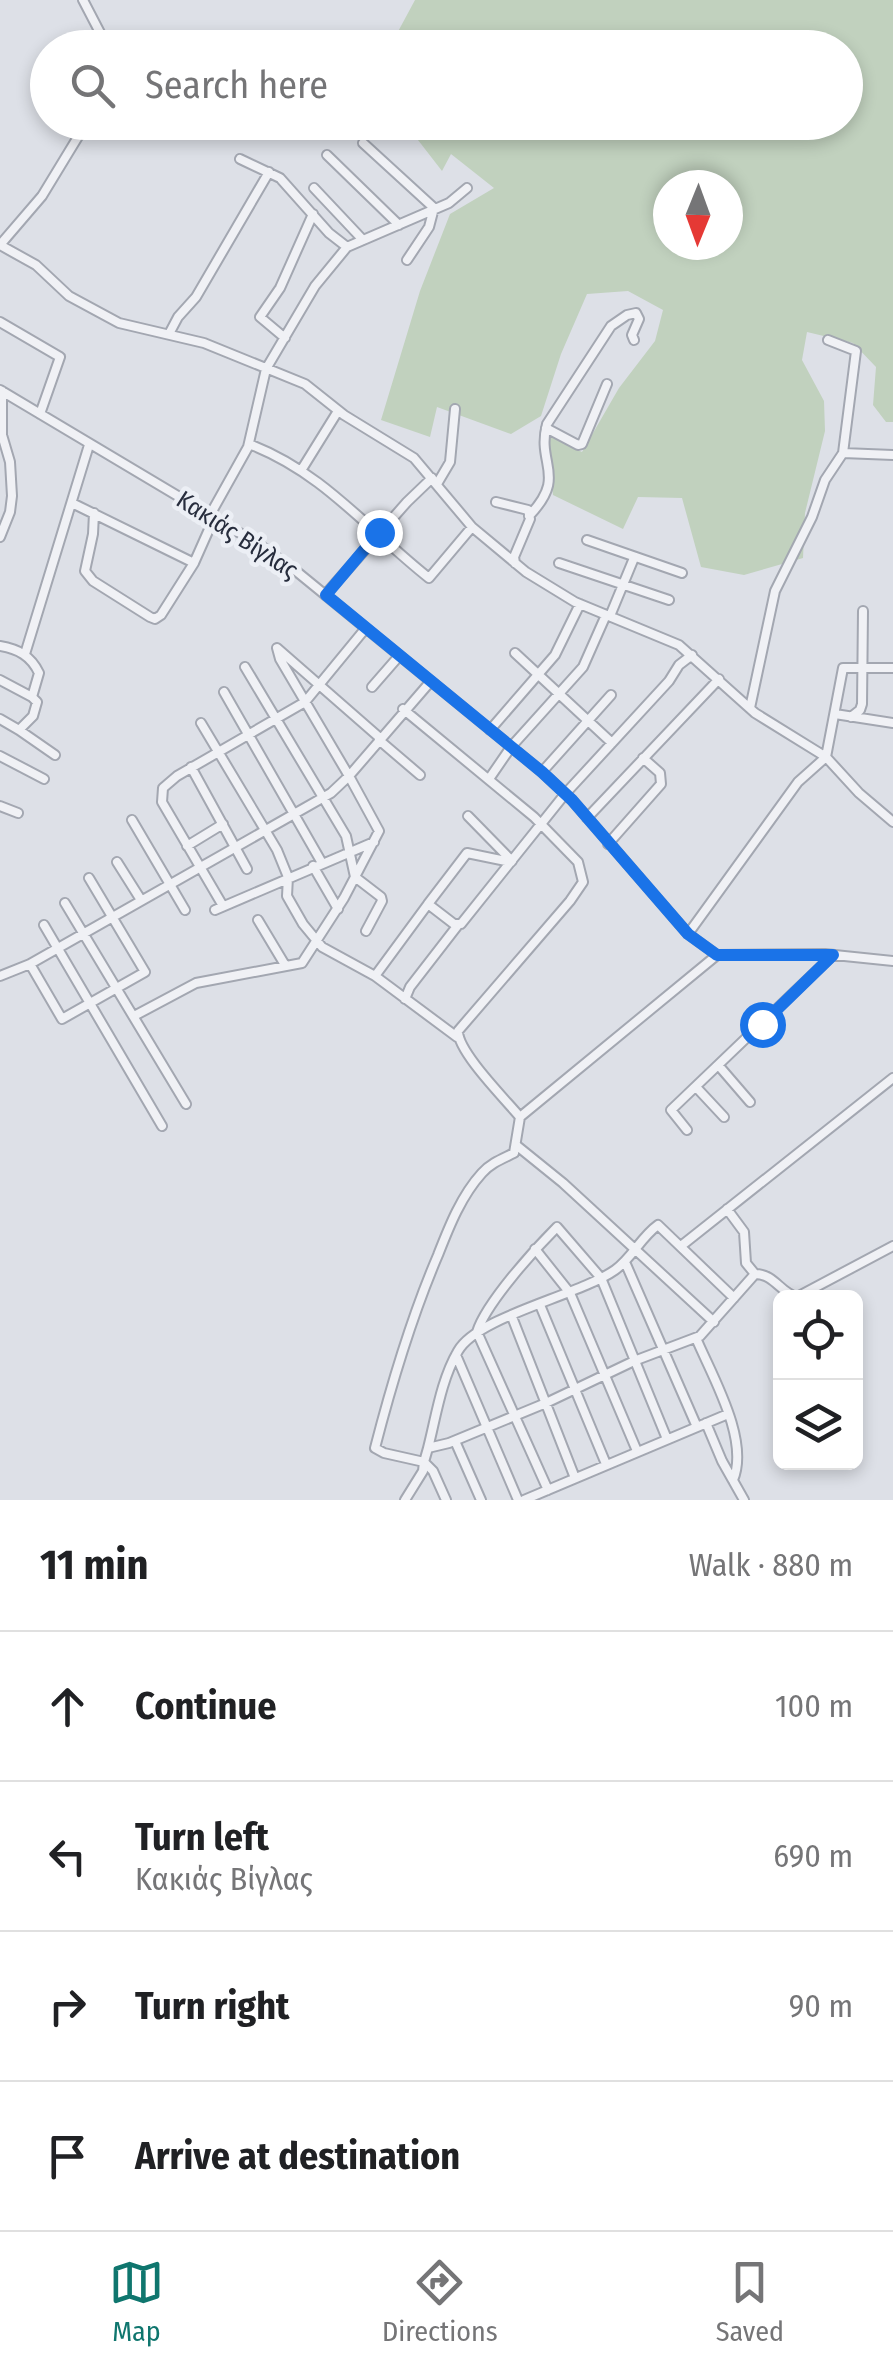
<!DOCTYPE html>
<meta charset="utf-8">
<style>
:root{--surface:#fff;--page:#f6f6f6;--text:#202124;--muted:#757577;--line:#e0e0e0;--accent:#0f766e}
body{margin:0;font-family:"Fira Sans Condensed",sans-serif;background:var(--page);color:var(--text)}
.controls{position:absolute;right:30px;bottom:30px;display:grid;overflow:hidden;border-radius:15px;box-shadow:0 5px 15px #0003}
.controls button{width:90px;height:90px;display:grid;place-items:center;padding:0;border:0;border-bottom:2px solid var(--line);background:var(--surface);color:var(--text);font:50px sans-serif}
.compass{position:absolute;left:653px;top:170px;width:90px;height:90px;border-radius:50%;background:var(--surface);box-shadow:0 5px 15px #0003;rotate:181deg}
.stop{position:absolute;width:30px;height:30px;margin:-22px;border:8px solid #1a73e8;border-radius:50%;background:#fff}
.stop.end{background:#1a73e8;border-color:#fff;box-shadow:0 2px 10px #0008}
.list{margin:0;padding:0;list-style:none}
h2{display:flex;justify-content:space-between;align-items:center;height:130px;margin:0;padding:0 40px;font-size:42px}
h2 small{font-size:32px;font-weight:400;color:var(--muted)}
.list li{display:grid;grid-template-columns:65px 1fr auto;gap:30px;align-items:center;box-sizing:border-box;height:150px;padding:0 40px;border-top:2px solid var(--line)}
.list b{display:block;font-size:38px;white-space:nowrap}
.list p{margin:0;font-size:32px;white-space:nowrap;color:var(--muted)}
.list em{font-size:32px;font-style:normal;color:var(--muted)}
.icon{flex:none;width:55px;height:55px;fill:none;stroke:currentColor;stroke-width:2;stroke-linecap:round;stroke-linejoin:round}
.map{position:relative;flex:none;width:893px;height:1500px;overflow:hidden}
.search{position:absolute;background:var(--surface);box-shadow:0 5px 15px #0003;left:30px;right:30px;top:30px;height:110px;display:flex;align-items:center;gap:25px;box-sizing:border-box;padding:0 35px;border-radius:55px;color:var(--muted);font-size:38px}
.sheet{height:730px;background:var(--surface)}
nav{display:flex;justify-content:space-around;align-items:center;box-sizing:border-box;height:140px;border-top:2px solid var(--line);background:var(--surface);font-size:28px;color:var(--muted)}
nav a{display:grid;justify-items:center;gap:5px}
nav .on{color:var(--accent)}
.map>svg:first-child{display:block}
.green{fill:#c1d1be;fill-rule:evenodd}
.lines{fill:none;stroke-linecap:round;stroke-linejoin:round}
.minor-casing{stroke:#a3a7b1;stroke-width:12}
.minor{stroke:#f0f1f5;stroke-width:8}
.route{stroke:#1a73e8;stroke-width:12}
.labels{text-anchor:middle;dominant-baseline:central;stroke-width:9;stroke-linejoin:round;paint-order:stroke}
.street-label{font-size:25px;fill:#272d3d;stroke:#eceff5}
</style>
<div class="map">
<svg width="893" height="1500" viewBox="0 0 893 1500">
<rect width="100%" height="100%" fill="#dde0e7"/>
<path class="green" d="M415,0H893V422H886L873,405L876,367L853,343L807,332L802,360L824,401L825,431L805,513L803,558L744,575L701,567L682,498L638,497L623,529L553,495L547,435L582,452L619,388L655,341L663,310L628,291L587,294L561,354L541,416L511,434L437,407L430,437L381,420L420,291L450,214L494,188L451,154L442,171L411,131L410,123L846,122V48L396,47L394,39ZM668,185H728V245H668Z"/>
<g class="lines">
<g class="minor-casing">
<path id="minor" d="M83,0L108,48
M363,143L434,208L429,227L407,260
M327,155L399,225
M240,159L280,178L329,233L347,247
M314,188L363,240
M0,245L36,265L69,296L119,323L204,343L305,384L344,415L414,458L472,527L526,572L575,602L679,645L755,713L826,757L859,793L893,822
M0,245L42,196L87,122
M0,322L60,357L40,414
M169,334L178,317L196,297L269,172
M285,338L260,317L280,288L313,214
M828,340L856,351L843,453L893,455
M0,390L260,545L296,571L542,772L572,800L688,934L717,955L825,954L893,961
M546,428L578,445L582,444L607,384
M249,444C323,472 368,530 429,578L472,527
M302,469L338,411
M437,484L450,462L455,409
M496,502L528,510L530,519L514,557L515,563
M72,503L194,563L214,518
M94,513L93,534L85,571L93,581L150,617L155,619L161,615L194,563
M210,515L248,447L266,369L315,286L347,247L449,203L467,188
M529,516C568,475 536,465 547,424L611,326L627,315L636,313L639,319L632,335L634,340
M0,537L10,512L12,496L10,462L2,435V391
M587,540L682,573
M559,563L669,600
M325,595L407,502L432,478
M610,616L634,558
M0,646C18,649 31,656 39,673L32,697L0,680
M515,653L612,743
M25,654L89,445
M245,667L346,836L355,877L381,897L382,901L366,931
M372,687L399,656
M224,692L322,863
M750,708L775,591L812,517L825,480L843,453
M403,709L534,817L578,862L583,882L570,901L458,1031C458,1052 505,1099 520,1117L514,1153C502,1159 491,1163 482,1173C461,1196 449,1227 438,1255C411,1318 392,1382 375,1448L384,1453L424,1462L428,1448L449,1443L546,1403L634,1361L700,1336L755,1274C775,1274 780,1293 797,1297L893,1246
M835,714L893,723
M851,717L860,710L862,704L863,611
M0,719L19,730L33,716L37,702L32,697
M201,723L277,850L288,877L287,896L303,924L322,947L375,976
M19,730L55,755
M490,730L555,655L580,604
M379,740L420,775
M0,756L44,779
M191,767L247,869
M542,772L611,695
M489,779L511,747L583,667L606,615
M0,806L18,813
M468,816L512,861
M587,818L719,679
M132,820L185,910
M608,844L661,784L660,773L643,758
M187,846L223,824
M117,862L141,900
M511,862L467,853L428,904L454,924H461L565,794L669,681L679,665L692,655
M313,866L338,909
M65,903L186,1104
M428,904L375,976L457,1037
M223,906L162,802L163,788L177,776L305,702L365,629
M215,910L374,842
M258,920L285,965
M44,925L162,1126
M688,934L798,782L826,757L843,668H893
M30,964L62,1019L145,972L89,878
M0,976L30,964L331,793L349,776L280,659L277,648L380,738
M405,999L410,987L458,925
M134,1016L196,983L302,963L344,898L379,831L349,776L431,681
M719,1066L750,1102
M696,1087L724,1117
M520,1117L717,955
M687,1130L671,1110L833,955
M516,1145L563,1183L714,1322
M727,1209L744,1232L746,1263L755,1274
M681,1246L893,1078
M535,1249L570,1293L637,1451
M625,1262L697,1427
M540,1305L606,1464
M512,1317L575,1478
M696,1338C712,1376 750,1440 733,1480
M456,1355L518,1500
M706,1423L722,1461L744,1500
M455,1441L481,1500
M428,1448C436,1417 441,1380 458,1351C478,1316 578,1296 615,1270C632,1258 641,1237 658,1225L734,1298
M424,1462L433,1471L446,1500
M548,1490L477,1332C486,1303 535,1249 557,1227L601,1278L667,1439
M405,1500L423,1471L424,1462
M524,1500L728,1414"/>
</g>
<use href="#minor" class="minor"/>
</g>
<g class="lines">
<path class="route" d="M379,532L326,595L542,772L572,800L688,934L717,955H833L762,1024"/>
</g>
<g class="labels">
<g class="street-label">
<text transform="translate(237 535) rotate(33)">Κακιάς Βίγλας</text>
</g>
</g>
</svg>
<div class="controls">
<button><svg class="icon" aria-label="locate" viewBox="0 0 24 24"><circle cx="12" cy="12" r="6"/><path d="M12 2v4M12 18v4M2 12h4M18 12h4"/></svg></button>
<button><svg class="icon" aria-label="layers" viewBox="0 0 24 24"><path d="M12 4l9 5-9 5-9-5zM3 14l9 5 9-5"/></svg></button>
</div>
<svg class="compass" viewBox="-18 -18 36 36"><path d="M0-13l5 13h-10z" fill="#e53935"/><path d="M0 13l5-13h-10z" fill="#757577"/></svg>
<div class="stop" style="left:762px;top:1024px"></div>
<div class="stop end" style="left:379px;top:532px"></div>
<div class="search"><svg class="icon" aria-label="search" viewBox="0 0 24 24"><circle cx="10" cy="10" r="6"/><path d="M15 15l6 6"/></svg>Search here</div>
</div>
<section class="sheet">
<h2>11 min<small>Walk · 880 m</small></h2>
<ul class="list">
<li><svg class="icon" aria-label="ahead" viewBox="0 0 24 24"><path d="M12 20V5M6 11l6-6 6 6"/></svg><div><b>Continue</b></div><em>100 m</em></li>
<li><svg class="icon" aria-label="left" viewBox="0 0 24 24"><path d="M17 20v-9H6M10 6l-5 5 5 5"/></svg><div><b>Turn left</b><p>Κακιάς Βίγλας</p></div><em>690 m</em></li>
<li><svg class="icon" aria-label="right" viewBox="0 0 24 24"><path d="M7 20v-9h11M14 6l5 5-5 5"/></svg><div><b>Turn right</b></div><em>90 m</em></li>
<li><svg class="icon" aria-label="arrive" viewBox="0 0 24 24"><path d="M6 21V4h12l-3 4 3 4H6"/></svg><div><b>Arrive at destination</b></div></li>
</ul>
</section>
<nav>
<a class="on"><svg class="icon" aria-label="map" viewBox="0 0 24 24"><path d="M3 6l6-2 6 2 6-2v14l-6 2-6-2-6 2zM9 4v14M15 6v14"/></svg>Map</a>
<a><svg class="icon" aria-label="directions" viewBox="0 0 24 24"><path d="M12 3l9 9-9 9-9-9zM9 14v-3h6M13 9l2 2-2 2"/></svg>Directions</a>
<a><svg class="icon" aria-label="saved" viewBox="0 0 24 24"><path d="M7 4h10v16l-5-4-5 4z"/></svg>Saved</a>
</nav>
